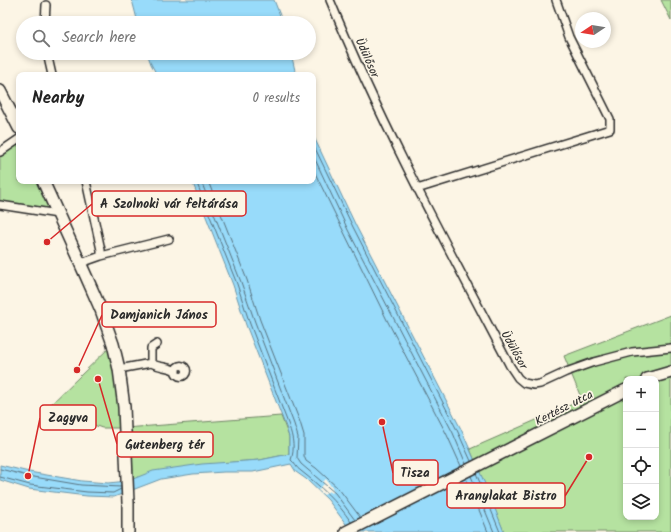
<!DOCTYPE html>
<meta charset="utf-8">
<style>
:root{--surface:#fff;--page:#f2f2f2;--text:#222;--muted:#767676;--line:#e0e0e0}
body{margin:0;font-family:Kalam,sans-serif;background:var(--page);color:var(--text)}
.controls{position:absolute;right:12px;bottom:12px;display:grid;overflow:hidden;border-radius:8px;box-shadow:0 2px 6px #0003}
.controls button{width:36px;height:36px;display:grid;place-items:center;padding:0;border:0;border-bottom:1px solid var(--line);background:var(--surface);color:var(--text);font:20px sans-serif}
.compass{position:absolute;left:575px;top:12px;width:36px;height:36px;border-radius:50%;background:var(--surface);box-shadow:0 2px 6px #0003;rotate:258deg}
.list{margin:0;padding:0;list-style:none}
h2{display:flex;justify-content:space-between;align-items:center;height:52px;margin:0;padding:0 16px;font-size:17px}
h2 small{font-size:13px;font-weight:400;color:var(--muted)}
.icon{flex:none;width:22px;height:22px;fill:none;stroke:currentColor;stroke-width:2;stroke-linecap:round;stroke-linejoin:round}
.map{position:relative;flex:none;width:671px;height:532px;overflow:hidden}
.search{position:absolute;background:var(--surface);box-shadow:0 2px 6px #0003;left:16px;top:16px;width:300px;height:44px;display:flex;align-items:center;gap:10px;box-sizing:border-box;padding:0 14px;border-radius:22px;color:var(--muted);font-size:15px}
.panel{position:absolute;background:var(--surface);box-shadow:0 2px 6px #0003;left:16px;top:72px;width:300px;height:112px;border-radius:8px}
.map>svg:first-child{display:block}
.green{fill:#b5e2a0;stroke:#708666;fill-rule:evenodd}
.water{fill:#98dbfa;stroke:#6c95a7}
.pier{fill:#fcf5e5}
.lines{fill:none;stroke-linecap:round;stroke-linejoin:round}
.shore{stroke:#57717e;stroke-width:1}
.minor-casing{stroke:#2b2b2b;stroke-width:10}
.secondary-casing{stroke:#2b2b2b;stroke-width:14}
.minor{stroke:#fcf5e5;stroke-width:7}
.secondary{stroke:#fcf5e5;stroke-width:11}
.labels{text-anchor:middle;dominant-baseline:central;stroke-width:3.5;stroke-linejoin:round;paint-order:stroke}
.street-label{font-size:12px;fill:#2b2b2b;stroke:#fcf5e5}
.leader{fill:none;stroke:#d62828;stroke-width:1.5}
.callout-dot{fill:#d62828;stroke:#fcf5e5;stroke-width:1.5}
.callout{fill:#fcf5e5;stroke:#d62828;stroke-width:1.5}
.callout-label{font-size:13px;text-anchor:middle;font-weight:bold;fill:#2b2b2b}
</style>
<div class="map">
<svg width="671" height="532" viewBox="0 0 671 532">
<rect width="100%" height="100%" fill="#fcf5e5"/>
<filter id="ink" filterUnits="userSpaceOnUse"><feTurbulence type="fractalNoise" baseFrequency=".025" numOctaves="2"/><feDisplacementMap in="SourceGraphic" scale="8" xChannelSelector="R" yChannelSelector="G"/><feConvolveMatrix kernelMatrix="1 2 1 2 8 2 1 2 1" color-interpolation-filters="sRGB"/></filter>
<g filter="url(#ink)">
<path class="green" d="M661,0H671V20Z
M19,139V181H43L58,214L0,205V152Z
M671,315V532H504L470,449L582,400L564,356ZM626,379H656V517H626Z
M113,344L125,428L281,416L289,437V454L260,460L233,462L128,481L125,428H102L47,408Z"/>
<path class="water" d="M132,0H274L283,23H138Z
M147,53H291L296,75H157L151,64Z
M313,135L356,226L461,429L489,493L504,532H352L328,500L306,479L296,472L291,464L253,472H224L193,474L161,479L114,497L87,496L29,489L0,480V465L29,472L82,481L108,483L128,481L153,471L202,464L260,460L289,454V437L286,427L246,325L233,285L192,181H313Z"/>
<path class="pier" d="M326,479L334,491L332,493L329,491L324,495L318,490L324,484L323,482Z"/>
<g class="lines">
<path class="shore" d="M313,144L353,227L457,430L471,461
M313,155L348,230L453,433L466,464
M313,169L387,320L447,435L461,466
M196,181L237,284L250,324L289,426C293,438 295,449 291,460C295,463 296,468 301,471C320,486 337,501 351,522
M201,181L241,282L255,322L294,424L298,437L297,458L301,464L335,493L355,520
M208,181L247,280L260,320L300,422L304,435V456L306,461L316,468L339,489L360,517
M0,469L28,476L81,485L121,487
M476,473L500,532
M471,476L494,532
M0,477L30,485L87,492L113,493L121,489
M466,478L488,532"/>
<g class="minor-casing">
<path id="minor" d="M330,0C382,126 447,246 510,366L518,378L524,383L534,385L540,384L566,372L594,362L632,352L671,348
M45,23L46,5
M47,53L52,75
M0,152L19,139
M86,181L101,250V256
M417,189L610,129V119L569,37L556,0
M0,205L58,214
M81,263L101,256L169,239
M151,363V348L157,344
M175.5 371a5.5 5.5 0 1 1 11 0a5.5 5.5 0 1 1-11 0Z
M119,369L151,363C160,368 168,366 176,371"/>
</g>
<g class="secondary-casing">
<path id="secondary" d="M0,91L19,128
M43,181L86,276L101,310L113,344L119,369L124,407L128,503V532
M647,379L671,372
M346,532L626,390"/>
</g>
<use href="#minor" class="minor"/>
<use href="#secondary" class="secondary"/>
</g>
</g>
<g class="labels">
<g class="street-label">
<text transform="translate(367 58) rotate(66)">Üdülősor</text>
<text transform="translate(514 350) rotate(61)">Üdülősor</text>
<text transform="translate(564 408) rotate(-27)">Kertész utca</text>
</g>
</g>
<path class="leader" d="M47 242L92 204M77 370L102 315M28 476L40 418M98 379L117 444M382 422L393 473M589 457L565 496"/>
<g class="callout-dot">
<circle cx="47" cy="242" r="4"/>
<circle cx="77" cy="370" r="4"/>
<circle cx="28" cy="476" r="4"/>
<circle cx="98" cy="379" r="4"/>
<circle cx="382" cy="422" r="4"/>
<circle cx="589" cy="457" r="4"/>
</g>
<g class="callout">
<rect x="92" y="191" width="154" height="25" rx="4"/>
<rect x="102" y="302" width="114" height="25" rx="4"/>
<rect x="40" y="405" width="56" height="25" rx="4"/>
<rect x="117" y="432" width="96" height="25" rx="4"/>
<rect x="393" y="460" width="45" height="25" rx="4"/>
<rect x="447" y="483" width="118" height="25" rx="4"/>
</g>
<g class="callout-label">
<text x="169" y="208">A Szolnoki vár feltárása</text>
<text x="159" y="319">Damjanich János</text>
<text x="68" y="422">Zagyva</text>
<text x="165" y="449">Gutenberg tér</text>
<text x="415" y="477">Tisza</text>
<text x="506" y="500">Aranylakat Bistro</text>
</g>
</svg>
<div class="controls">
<button>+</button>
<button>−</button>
<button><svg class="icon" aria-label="locate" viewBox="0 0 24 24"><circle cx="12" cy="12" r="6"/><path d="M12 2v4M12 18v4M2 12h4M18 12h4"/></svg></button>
<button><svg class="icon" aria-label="layers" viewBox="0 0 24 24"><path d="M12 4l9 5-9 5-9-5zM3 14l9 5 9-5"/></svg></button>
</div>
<svg class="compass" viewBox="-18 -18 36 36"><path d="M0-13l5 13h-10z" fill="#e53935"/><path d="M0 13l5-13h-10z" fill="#767676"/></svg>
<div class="search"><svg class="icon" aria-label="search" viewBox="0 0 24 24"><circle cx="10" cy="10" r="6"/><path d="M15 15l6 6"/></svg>Search here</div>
<section class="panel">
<h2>Nearby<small>0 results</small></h2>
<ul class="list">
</ul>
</section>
</div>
